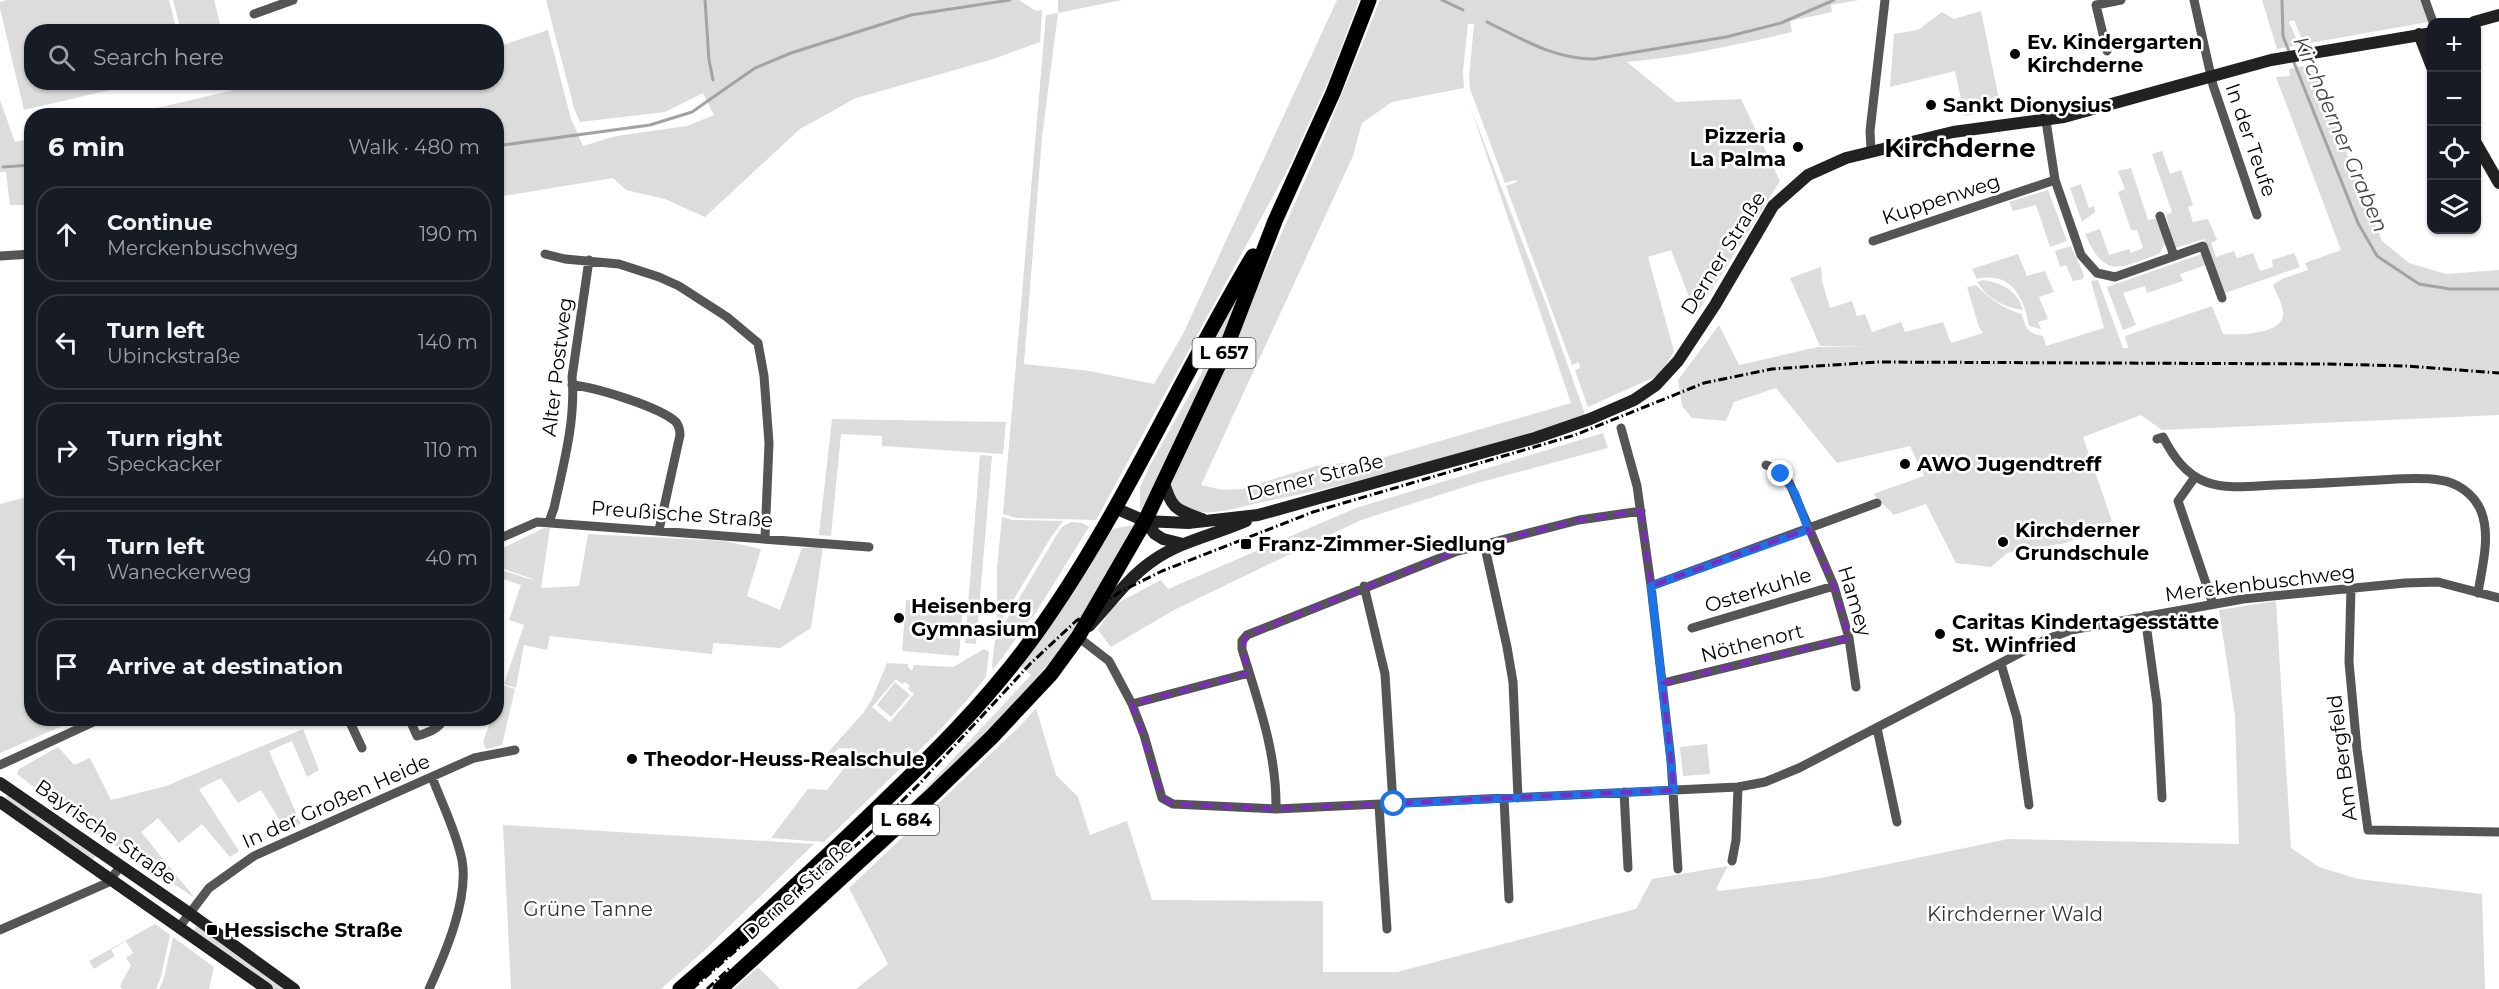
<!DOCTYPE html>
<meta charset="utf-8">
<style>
:root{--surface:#171b24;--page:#242831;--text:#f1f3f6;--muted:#9ea1a6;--line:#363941}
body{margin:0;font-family:Montserrat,sans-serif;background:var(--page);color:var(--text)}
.controls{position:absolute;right:18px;top:18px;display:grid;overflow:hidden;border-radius:12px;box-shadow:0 2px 4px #0004}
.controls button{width:54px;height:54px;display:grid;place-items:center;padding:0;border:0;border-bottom:2px solid var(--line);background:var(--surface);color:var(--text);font:30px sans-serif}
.stop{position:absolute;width:18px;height:18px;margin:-14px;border:4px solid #1a73e8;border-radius:50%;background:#fff}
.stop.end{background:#1a73e8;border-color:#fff;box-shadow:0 2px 6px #0008}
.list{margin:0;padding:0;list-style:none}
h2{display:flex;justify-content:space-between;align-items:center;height:78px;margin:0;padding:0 24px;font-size:26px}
h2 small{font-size:20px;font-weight:400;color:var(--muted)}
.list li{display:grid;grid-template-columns:39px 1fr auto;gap:18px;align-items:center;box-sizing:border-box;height:96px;margin:0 12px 12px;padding:0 12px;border:2px solid var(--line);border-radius:24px}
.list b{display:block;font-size:22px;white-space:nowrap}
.list p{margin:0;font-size:20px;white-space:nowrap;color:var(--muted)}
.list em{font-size:20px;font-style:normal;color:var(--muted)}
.icon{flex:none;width:33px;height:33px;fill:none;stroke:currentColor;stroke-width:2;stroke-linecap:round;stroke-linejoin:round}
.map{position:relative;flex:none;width:2499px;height:989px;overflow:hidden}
.search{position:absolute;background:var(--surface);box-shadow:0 2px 4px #0004;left:24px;top:24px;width:480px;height:66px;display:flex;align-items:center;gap:15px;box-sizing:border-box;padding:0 21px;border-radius:24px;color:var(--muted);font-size:22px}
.panel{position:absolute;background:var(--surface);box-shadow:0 2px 4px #0004;left:24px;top:108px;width:480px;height:618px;border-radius:24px}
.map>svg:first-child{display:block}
.green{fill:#dcdcdc;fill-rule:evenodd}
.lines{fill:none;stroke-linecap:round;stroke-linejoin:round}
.stream{stroke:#a3a3a3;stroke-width:3}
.primary-casing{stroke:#dbdbdb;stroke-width:16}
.street{stroke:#555;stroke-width:9}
.secondary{stroke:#222;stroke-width:12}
.primary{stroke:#000;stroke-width:15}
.rail{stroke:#000;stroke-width:3;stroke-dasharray:9 3 1.5 3;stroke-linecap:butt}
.route{stroke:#1a73e8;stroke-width:8}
.marked{fill:none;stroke:#7b2cbf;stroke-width:4.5;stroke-dasharray:12 8;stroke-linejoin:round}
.poi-dot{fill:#000;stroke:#fff;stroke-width:2}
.labels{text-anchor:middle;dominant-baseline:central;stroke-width:5;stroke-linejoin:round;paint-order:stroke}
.shield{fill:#fff;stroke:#4c4c4c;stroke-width:1.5}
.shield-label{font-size:18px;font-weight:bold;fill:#000}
.poi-label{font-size:20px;font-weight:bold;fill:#000;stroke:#fff;text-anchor:start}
.street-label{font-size:20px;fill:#000;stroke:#fff}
.park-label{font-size:20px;fill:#333;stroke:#fff}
.water-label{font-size:21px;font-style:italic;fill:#444;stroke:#fff}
.district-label{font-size:26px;font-weight:bold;fill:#000;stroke:#fff}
</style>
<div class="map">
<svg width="2499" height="989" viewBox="0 0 2499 989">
<rect width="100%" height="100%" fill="#fff"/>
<path class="green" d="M7,0H169L177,31L32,32V82L140,83L24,110L0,9V2Z
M173,0H214L222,31H181Z
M546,0H1019L1036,11L1042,10L1040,42L990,60L856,98L800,129L705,217L665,199L626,190L613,178L497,197L496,116L127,115L251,86L256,83L496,82L497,47L548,30L571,119L583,146L616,136L687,126L714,115L703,93L665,112L580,122L574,108Z
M1058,0H1122L1058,13L1042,137L1024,364L1090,371L1154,384L1183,334L1337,0H1359L1330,77L1289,167L1096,520L1016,518L1003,514L1046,15L1058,13Z
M1380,0H1859L1831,5L1832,12L1790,21L1792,32C1737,45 1683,57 1627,62L1676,102L1741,99L1780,181L1696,315L1671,250L1648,257L1674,351L1661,374L1588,407L1575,370L1580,368L1579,362L1572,365L1506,186L1517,182L1516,180L1505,183L1470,89L1469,78L1474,24H1468L1463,71L1464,88L1392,102L1362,123L1353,156L1201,485L1222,490L1242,489L1316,466L1378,459L1571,403L1470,106L1545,301L1585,414C1568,426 1519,436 1498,442C1420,465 1342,487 1262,502C1241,507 1211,517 1190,510C1178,506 1171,493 1172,482L1328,128Z
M2262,0H2420L2428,22L2304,44L2294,20L2289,22L2299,45L2277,49Z
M1981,11L2001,109L1965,116L1955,71L1890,87L1894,34L1918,30L1942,12L1954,19Z
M2303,66L2306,72L2314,70L2382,241L2409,263L2446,274L2499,270V415L2162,430L2141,415L2083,437L2112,521L2066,543L2007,553L1991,567L1956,563L1926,504L1894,515L1873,494L1924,476L1910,446L1837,463L1776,388L1734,402L1726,421L1692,418L1682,406L1678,380L1719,325L1739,365L1818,347H1870L1820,346L1790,278L1821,267L1822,281L1830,308L1852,301L1857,316L1865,314L1872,332L1901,322L1905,332L1943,322L1951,343L1983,333L1979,327L1967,287L1976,285C1991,300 2002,308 2022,314C2026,329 2027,333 2043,336L2046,346L2104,328L2091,281L2098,280L2123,348H2128L2125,336L2212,306L2223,334C2238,335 2279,335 2283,316C2285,308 2276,293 2273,285L2282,279L2308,270L2305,263L2341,250L2276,77L2290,76L2289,69Z
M0,100L15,142L31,138V205H10L6,172H0Z
M2162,151L2170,174L2181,170L2193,205L2188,207L2193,222L2208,219L2217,240L2211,243L2216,257L2234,251L2237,258L2253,253L2260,271L2273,267L2272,260L2294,253L2300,267L2225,293L2204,239L2175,248L2166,215L2172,212L2152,154Z
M2131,168L2148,220L2157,218L2165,244L2159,254C2119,268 2105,280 2085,234L2100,229L2109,255L2129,249L2131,253L2143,248L2137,230H2131L2118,192L2125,189L2118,171Z
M2081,184L2089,208L2094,206L2095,212L2082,222L2070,188Z
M2048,190L2067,241L2050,247L2036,205L2013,211L2009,202Z
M2071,246L2084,275L2083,279L2073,281L2066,265L2060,267L2055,251Z
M1262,248L1146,510L1140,509V488L1149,467L1201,374L1217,329Z
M2018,254L2027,276L2045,271L2054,292L2039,297L2048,319L2038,322L2041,329L2029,326C2024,297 2011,271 1977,279L1972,269Z
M2202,254L2206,265L2180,274L2183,281L2147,293L2145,286L2123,293L2136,325L2123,330L2107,287Z
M1983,280C2001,282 2019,292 2023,310C2003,307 1988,299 1977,282Z
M832,419L1006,422L1003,454L882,446V436L841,434L831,536L819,535Z
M1603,433L1608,448L1477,483L1361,520L1174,610L1111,647L1098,630L1114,605L1161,580L1168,589L1356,508Z
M980,455L992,456L976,644L965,643Z
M31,496L32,718L78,719L0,753V504Z
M1002,517L1013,520L1063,521L1051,537L1002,619L997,617V568Z
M1071,522L1082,523L1089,527L1035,614L1025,625L997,636L1056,536L1062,527Z
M1138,524L1068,640L1003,718L895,821L1031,675L1020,666L1040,641L1112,529Z
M544,528H550L541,588L579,586L588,534L724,541L761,549L747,596L780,610L802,548L823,547L811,628L780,648L713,643L712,654L550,636L547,650L524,645L516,688L504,684L524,625L509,620L521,585L497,577L498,569L533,580V579L501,568L499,550Z
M906,600L963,605L959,656L902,651Z
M2276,601L2291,848L2319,867L2358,879L2482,894L2485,989H856L888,964L849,888L1021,725L1036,708L1056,775L1078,797L1090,835L1127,821L1152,900L1323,901V972H1397L1636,909L1652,879L1728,866L1716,889L1719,891L1821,878L2008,839L2239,844L2235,716L2219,610Z
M1024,628L993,670L992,665L995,640Z
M984,649L989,652L986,677L968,699L935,735L824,842L771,838L808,789L827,790L856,753L855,749L839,748L826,762L822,759L864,712L872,699L887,663L908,664V667L912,671L914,665L953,667ZM896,679L902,684L905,682L910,686L908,689L914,694L890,722L872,707Z
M895,682L910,695L891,717L877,705Z
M503,685L515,689L502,745L486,749L483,742L491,719L496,718L497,704Z
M303,729L319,770L307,777L292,741L269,751L301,824L287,832L261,790L238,803L221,778L199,789L239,851L230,857L202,824L179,843L158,818L141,832L195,898L74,818L17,774L19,769L58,747L74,765L90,758L111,800L166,786Z
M1707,744L1710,774L1683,776L1680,747Z
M9,793L97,854L92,861L4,800Z
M503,825L814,844L706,949L661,989H511Z
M155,924L170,935L161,977L156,989H122L120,986L131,965L126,958L133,953L126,941L111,950L115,956L94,969L89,961Z
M198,924L289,989H273L193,931Z
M173,937L214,967L209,989H159L164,978Z
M758,967L780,989H734Z"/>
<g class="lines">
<path class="stream" d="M705,0L709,60L713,80
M1442,0L1463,10
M2282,0L2283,36L2290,54
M1487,22C1522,39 1554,59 1594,59L1726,37L1781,23L1834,0
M2293,60L2358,223L2377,256L2419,284L2450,289H2499
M496,146L650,125L692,112L755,68L791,53L911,15L1010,0
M3,167L32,165"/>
<g class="primary-casing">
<path id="primary" d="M680,989C739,939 795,886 851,833C921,766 990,701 1045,621C1125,506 1181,376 1253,256
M720,989L933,794L992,737L1051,674L1078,637L1145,521L1223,356L1275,221L1333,93L1369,0"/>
</g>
<path class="street" d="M2194,0L2213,85L2257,215
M2425,0L2433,22
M254,14L293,0
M2107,51L2096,5L2121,0
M2046,121L2055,180L2081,255L2097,273L2115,277L2203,246L2222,298
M1871,150L1870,131L1885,0
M2160,216L2174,256
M1873,241L2055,180
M545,254L565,259L619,264L659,277L679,286L727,317L758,343L764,376L769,443L765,538
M0,256L32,254
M572,385C595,387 660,407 676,422C679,426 680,431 680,435L659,530
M1621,428L1637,486L1651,586L1671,761L1678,869
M2157,439L2163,437C2173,456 2185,474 2206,482C2227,490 2253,486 2275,485C2310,484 2345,482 2380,480C2399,479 2420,477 2439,480C2457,482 2474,494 2481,511C2491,536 2482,567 2478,593
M1766,465L1774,468L1789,482L1834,586L1849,638L1856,687
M2195,477L2178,501L2213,604
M549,522L554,508C563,466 576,420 572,377L589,260
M496,540L537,522L869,547
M1484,543L1507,647L1513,682L1518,798
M1364,586L1385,674L1393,804
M1651,586L1877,503
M2351,588L2349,662L2357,749L2368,830L2499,832
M2145,616L2157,704L2162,798
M1692,628L1834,586
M1078,637L1109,661L1132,704L1144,735L1162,798L1173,804L1276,809L1738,787L1765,782L1799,768L2045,640L2071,630L2243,599L2405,583L2438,582L2499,598
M2001,664L2017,718L2029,805
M1663,683L1849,638
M1132,704L1249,673
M348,718L362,748
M409,718L417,736C427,733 440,729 444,718
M1877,728L1897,822
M0,765L102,718
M1624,792L1628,868
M1504,799L1509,899
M1379,805L1387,929
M1276,809C1277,753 1258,702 1242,649V641L1247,635L1455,552L1579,520L1641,511
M1732,861L1736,840L1738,787
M180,926L209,888L254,856L474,758L515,750
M0,930L107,883L121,866
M429,989C445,954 469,899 462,860C456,831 442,804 432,777"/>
<path class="secondary" d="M2474,22L2499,15
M2419,34L2432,67
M2476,143L2499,183
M1164,482C1171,509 1177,510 1202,519
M1115,508L1145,521L1155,534L1163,539L1183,544
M1145,521L1188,523L1258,515L1535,438L1590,419L1634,400L1656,385L1678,361L1715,305L1773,206L1808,175L1846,158L1953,132L2064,117L2271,60L2432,33
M1089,626C1109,605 1127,579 1151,562C1180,541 1214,535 1246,521
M0,783L189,913L294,989
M0,802L267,989"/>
<use href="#primary" class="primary"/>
<path class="rail" d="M692,989L870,833L921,782L1031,663L1076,621L1120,592L1162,571L1313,512L1575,435L1704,383L1772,369L1878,362L2328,364L2406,366L2499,373
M707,989L731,967"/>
</g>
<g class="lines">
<path class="route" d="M1394,804L1674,790L1651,586L1808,530L1795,493L1781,474"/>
</g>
<path class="marked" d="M1641,511L1651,586L1808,529L1834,586L1849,638L1663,683L1674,790L1276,809L1173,804L1162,798L1132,704L1249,673L1242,649L1247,635L1455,552L1579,520Z"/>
<g class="poi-dot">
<circle cx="2015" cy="54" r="6"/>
<circle cx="1931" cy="105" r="6"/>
<circle cx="1798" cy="147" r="6"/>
<circle cx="1905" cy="464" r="6"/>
<circle cx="2003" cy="542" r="6"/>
<rect x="1240" y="538" width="12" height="12" rx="3"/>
<circle cx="899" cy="618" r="6"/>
<circle cx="1940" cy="634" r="6"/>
<circle cx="632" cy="759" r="6"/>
<rect x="206" y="924" width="12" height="12" rx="3"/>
</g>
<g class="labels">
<g class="shield">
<rect x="1192.5" y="338" width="63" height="30" rx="4.5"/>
<rect x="873" y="805" width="66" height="30" rx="4.5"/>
</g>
<g class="shield-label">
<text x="1224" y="353">L 657</text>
<text x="906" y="820">L 684</text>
</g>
<g class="poi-label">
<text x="2027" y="42">Ev. Kindergarten<tspan x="2027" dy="23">Kirchderne</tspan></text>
<text x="1943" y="105">Sankt Dionysius</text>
<text x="1786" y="136" text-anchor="end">Pizzeria<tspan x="1786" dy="23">La Palma</tspan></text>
<text x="1917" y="464">AWO Jugendtreff</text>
<text x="2015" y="530">Kirchderner<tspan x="2015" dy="23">Grundschule</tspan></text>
<text x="1258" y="544">Franz-Zimmer-Siedlung</text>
<text x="911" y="606">Heisenberg<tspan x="911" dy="23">Gymnasium</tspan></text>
<text x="1952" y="622">Caritas Kindertagesstätte<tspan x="1952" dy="23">St. Winfried</tspan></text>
<text x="644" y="759">Theodor-Heuss-Realschule</text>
<text x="224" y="930">Hessische Straße</text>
</g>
<g class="street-label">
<text transform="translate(2251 140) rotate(71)">In der Teufe</text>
<text transform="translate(1941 199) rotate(-18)">Kuppenweg</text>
<text transform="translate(1723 253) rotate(-58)">Derner Straße</text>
<text transform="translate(557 367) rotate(-83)">Alter Postweg</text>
<text transform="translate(1315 477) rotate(-14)">Derner Straße</text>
<text transform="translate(682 514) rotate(4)">Preußische Straße</text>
<text transform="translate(2260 583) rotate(-7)">Merckenbuschweg</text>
<text transform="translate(1758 590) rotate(-17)">Osterkuhle</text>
<text transform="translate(1855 601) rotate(73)">Hamey</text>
<text transform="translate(1752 643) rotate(-14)">Nöthenort</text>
<text transform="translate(2342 758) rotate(-97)">Am Bergfeld</text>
<text transform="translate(336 801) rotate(-24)">In der Großen Heide</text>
<text transform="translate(106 832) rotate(35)">Bayrische Straße</text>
<text transform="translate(798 889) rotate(-42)">Derner Straße</text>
</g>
<g class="park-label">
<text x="588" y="909">Grüne Tanne</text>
<text x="2015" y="914">Kirchderner Wald</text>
</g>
<g class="water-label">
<text transform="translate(2341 134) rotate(67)">Kirchderner Graben</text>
</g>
<g class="district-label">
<text x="1960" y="148">Kirchderne</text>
</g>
</g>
</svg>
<div class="controls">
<button>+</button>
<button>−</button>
<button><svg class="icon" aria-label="locate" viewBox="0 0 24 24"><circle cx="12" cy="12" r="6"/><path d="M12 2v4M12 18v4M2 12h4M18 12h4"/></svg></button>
<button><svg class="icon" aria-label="layers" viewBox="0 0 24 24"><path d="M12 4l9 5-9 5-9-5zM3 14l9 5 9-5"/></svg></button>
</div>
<div class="stop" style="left:1394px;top:804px"></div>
<div class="stop end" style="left:1781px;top:474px"></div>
<div class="search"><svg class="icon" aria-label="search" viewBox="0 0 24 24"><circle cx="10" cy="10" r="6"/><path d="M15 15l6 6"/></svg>Search here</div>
<section class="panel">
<h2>6 min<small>Walk · 480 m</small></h2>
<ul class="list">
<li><svg class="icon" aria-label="ahead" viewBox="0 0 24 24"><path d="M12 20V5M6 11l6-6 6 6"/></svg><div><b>Continue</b><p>Merckenbuschweg</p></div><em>190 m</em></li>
<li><svg class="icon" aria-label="left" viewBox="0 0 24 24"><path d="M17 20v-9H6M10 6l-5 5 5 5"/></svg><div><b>Turn left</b><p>Ubinckstraße</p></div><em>140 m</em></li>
<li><svg class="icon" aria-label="right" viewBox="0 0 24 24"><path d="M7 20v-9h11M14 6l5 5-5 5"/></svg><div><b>Turn right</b><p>Speckacker</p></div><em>110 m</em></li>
<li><svg class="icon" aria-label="left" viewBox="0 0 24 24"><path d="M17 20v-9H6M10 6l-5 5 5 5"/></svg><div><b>Turn left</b><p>Waneckerweg</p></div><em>40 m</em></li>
<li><svg class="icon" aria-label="arrive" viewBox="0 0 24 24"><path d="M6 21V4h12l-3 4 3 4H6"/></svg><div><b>Arrive at destination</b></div></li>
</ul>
</section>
</div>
